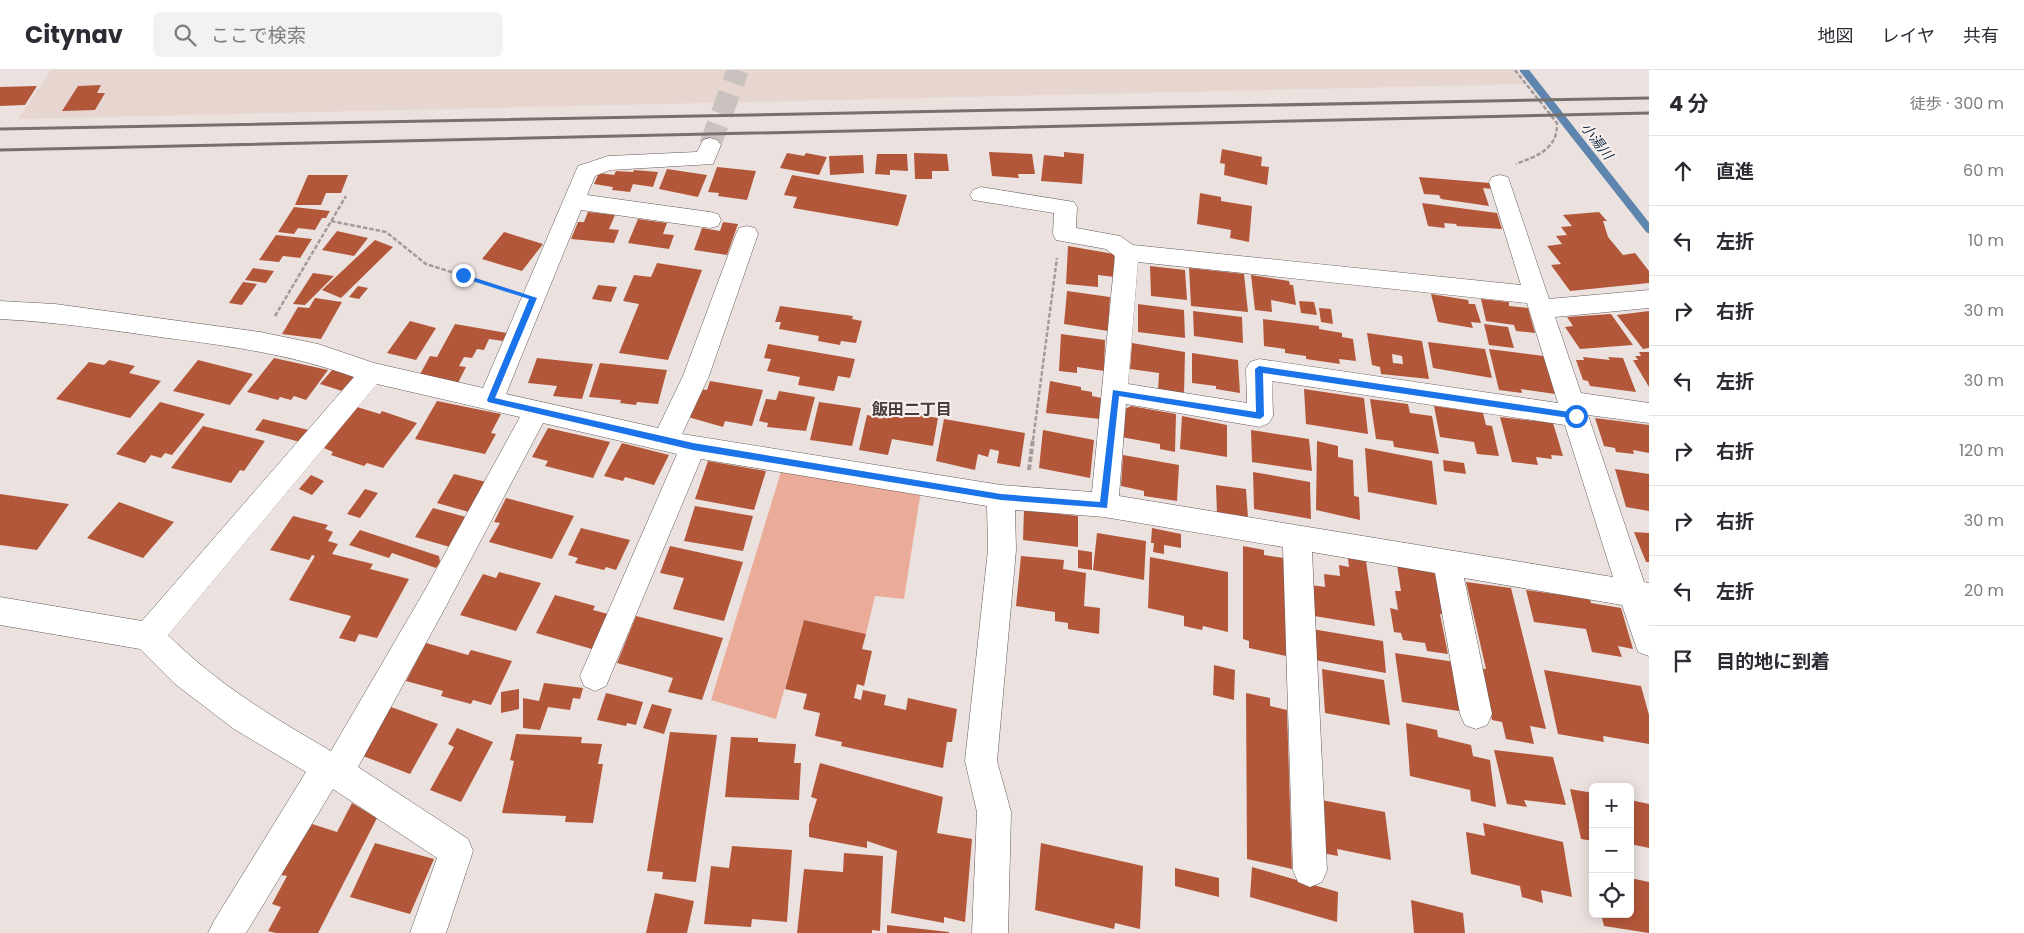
<!DOCTYPE html>
<html lang="ja">
<meta charset="utf-8">
<style>
:root{--surface:#fff;--page:#f2f2f3;--text:#2b2b33;--muted:#7c7c81;--line:#e1e1e2}
body{margin:0;font-family:Poppins,"Noto Sans JP",sans-serif;background:var(--page);color:var(--text)}
.controls{position:absolute;right:15px;bottom:15px;display:grid;overflow:hidden;border-radius:8px;box-shadow:0 2px 12px #0003}
.controls button{width:45px;height:45px;display:grid;place-items:center;padding:0;border:0;border-bottom:1px solid var(--line);background:var(--surface);color:var(--text);font:25px sans-serif}
.stop{position:absolute;width:15px;height:15px;margin:-11px;border:4px solid #1a73e8;border-radius:50%;background:#fff}
.stop.end{background:#1a73e8;border-color:#fff;box-shadow:0 1px 5px #0008}
.list{margin:0;padding:0;list-style:none}
h2{display:flex;justify-content:space-between;align-items:center;height:65px;margin:0;padding:0 20px;font-size:21px}
h2 small{font-size:16px;font-weight:400;color:var(--muted)}
.list li{display:grid;grid-template-columns:32px 1fr auto;gap:15px;align-items:center;box-sizing:border-box;height:70px;padding:0 20px;border-top:1px solid var(--line)}
.list b{display:block;font-size:19px;white-space:nowrap}
.list em{font-size:16px;font-style:normal;color:var(--muted)}
.icon{flex:none;width:28px;height:28px;fill:none;stroke:currentColor;stroke-width:2;stroke-linecap:round;stroke-linejoin:round}
.map{position:relative;flex:none;width:1649px;height:863px;overflow:hidden}
header{display:flex;align-items:center;gap:30px;box-sizing:border-box;height:70px;padding:0 25px;background:var(--surface);border-bottom:1px solid var(--line)}
header strong{font-size:24px}
nav{display:flex;gap:28px;margin-inline-start:auto;font-size:18px}
.search{width:350px;height:45px;background:var(--page);display:flex;align-items:center;gap:12px;box-sizing:border-box;padding:0 18px;border-radius:8px;color:var(--muted);font-size:19px}
main{display:flex}
aside{flex:1;background:var(--surface)}
.map>svg:first-child{display:block}
.built{fill:#e7d6d0}
.green{fill:#eaac99}
.lines{fill:none;stroke-linecap:round;stroke-linejoin:round}
.stream{stroke:#5e85ad;stroke-width:8}
.building{fill:#b3573a;fill-rule:evenodd}
.minor-tunnel{stroke:#cac2bf;stroke-width:22;stroke-dasharray:22 11;stroke-linecap:butt}
.minor-casing{stroke:#635b59;stroke-width:1}
.path-far1{stroke:#a29b99;stroke-width:2.5;stroke-dasharray:4.5 2;stroke-linecap:butt}
.path{stroke:#a29b99;stroke-width:4;stroke-dasharray:5.5 2.5;stroke-linecap:butt}
.minor{fill:#fff;fill-rule:evenodd}
.rail{stroke:#76706e;stroke-width:3}
.route{fill:#1a73e8}
.labels{text-anchor:middle;dominant-baseline:central;stroke-width:4;stroke-linejoin:round;paint-order:stroke}
.far-water-label{font-size:14px;font-style:italic;fill:#0e2e4a;stroke:#f9efec}
.neighbourhood-label{font-size:16px;font-weight:bold;fill:#443d3a;stroke:#f9efec}
</style>
<header>
<strong>Citynav</strong>
<div class="search"><svg class="icon" aria-label="search" viewBox="0 0 24 24"><circle cx="10" cy="10" r="6"/><path d="M15 15l6 6"/></svg>ここで検索</div>
<nav><a>地図</a><a>レイヤ</a><a>共有</a></nav>
</header>
<main>
<div class="map">
<svg width="1649" height="863" viewBox="0 0 1649 863">
<rect width="100%" height="100%" fill="#ebe2df"/>
<path class="built" d="M51,0H1515L1525,14L18,49Z"/>
<path class="green" d="M784,392L922,414L904,529L875,526L866,564L804,550L776,649L711,630Z"/>
<g class="lines">
<path class="stream" d="M1524,0L1649,159"/>
</g>
<path class="building" d="M101,15L97,23H105L95,40L62,41L78,16Z
M37,16L25,35L0,36V17Z
M1222,79L1262,87L1261,96L1269,97L1267,115L1224,105L1225,94L1220,93Z
M989,82L1032,84L1035,104H1018L1019,108L992,106Z
M1064,82L1084,84L1082,114L1041,111L1044,85L1064,87Z
M787,83L804,86L806,83L827,87L819,105L780,98Z
M914,83L947,84L949,101H932V109H915Z
M877,84H907L908,101L890,100V105L875,104Z
M863,85L864,103L830,105L829,86Z
M717,97L756,101L747,130L718,126L719,123L708,122Z
M667,99L707,105L698,127L659,119Z
M634,100L658,102L653,117L633,114L630,122L612,120L613,117L594,114L599,103L614,105L616,101L633,102Z
M308,105H348L341,123H326L321,135H295Z
M792,105L907,125L898,156L793,138L797,127L784,125Z
M1419,107L1490,113L1492,119L1483,118L1489,136L1441,129L1439,125L1424,124Z
M1200,123L1221,127V131L1252,136L1249,172L1230,168L1231,160L1197,154Z
M1422,133L1497,143L1502,159L1457,156L1456,154L1444,153L1445,158L1428,156Z
M294,137L330,141L326,148H322L315,160L298,158L294,164L278,162Z
M588,142L615,145L609,159L619,160L614,173L571,169L578,152H584Z
M1599,142L1607,151H1603L1608,167L1623,185L1635,183L1649,201V213L1570,221L1551,195L1561,194L1547,176L1562,174L1556,166L1567,165L1561,157L1572,156L1563,145Z
M638,149L667,153L663,164L674,165L669,179L628,173Z
M723,152L738,154L727,185L694,180L702,158L720,161Z
M337,161L368,168L354,186L322,180Z
M504,162L543,174L522,201L482,189Z
M276,165L312,169L300,188L283,186L279,192L259,190Z
M375,170L393,177L341,228L322,220Z
M1068,176L1114,184V207L1098,205V217L1066,214Z
M657,193L702,200L668,290L619,283L639,234L623,231L634,205L651,207Z
M1150,196L1185,200L1187,230L1151,226Z
M253,198L274,201L266,213L245,210Z
M1189,198L1244,204L1248,242L1191,236Z
M313,203L334,206L305,235L293,234Z
M1251,205L1289,211L1290,215H1293L1296,235L1271,230L1272,242L1255,240Z
M243,212L257,214L242,235L229,233Z
M598,215L617,217L611,232L592,229Z
M358,216L368,218L359,229L349,227Z
M1067,221L1110,227L1108,261L1064,254Z
M1431,224L1468,230L1469,234H1475L1481,253L1471,252L1473,258L1438,252Z
M315,228L342,232L321,269L282,264L298,237L309,238Z
M1481,229L1509,232V236L1528,238L1535,263L1516,261L1514,255L1486,251Z
M1299,231L1314,232L1317,245L1301,243Z
M1138,234L1184,240L1185,268L1138,262Z
M780,236L853,246L852,249L862,251L856,273L841,271L840,275L818,271L819,266L779,259L781,252H775Z
M1319,238L1331,239L1333,254L1321,252Z
M1193,241L1242,247L1243,273L1194,266Z
M1649,241V278L1643,279L1617,245Z
M1611,244L1633,275L1580,279L1565,257L1573,256L1567,247Z
M1263,249L1319,256V259L1342,263V267L1353,269L1356,291L1339,289L1340,294L1306,289V286L1285,283V279L1264,276Z
M410,251L436,258L416,290L387,283Z
M455,254L507,263L503,271L489,269L484,280L477,279L472,288L464,287L459,296L466,297L458,313L419,306L430,286L437,287Z
M1484,254L1508,257L1514,278L1489,275Z
M1367,263L1422,271L1429,309L1381,304L1380,297L1372,295ZM1392,284L1402,286L1403,294L1393,293Z
M1061,264L1105,270L1104,301L1077,297V303L1059,301Z
M1428,272L1485,279L1492,308L1433,298Z
M1132,273L1185,282L1184,324L1158,320L1159,303L1130,299Z
M768,274L855,289L850,308L838,306L834,321L798,315L800,307L767,301L771,289L764,288Z
M1489,279L1544,286L1555,324L1521,319L1522,323L1499,320Z
M1639,282H1649V317L1633,290H1638L1635,286H1641Z
M1192,283L1238,290L1240,323L1216,319V316L1192,313Z
M1583,287L1610,290L1608,287L1623,288L1636,322L1590,316L1588,311L1583,310L1576,290H1584Z
M274,288L328,300L306,330L294,326L291,330L280,327L278,330L247,322Z
M537,288L593,294L582,329L553,326L557,316L528,313Z
M109,290L135,296L129,303L161,311L130,348L56,329L89,292L104,295Z
M198,290L253,304L230,335L173,321Z
M600,293L667,300L658,334L637,332L636,335L620,333L621,330L589,327Z
M333,299L355,306L342,321L320,314Z
M710,311L763,320L752,356L725,351L723,357L688,347L698,319L707,320Z
M1050,311L1081,317V320L1092,322V326L1101,328L1100,349L1046,343Z
M1304,319L1364,328L1368,364L1306,354Z
M779,321L815,327L806,361L767,357L768,353L759,351L766,329L776,330Z
M1370,329L1408,334L1410,343L1432,346L1439,384L1394,377L1393,371L1376,369Z
M437,331L501,344L491,363L496,364L485,384L415,369Z
M160,332L205,344L172,385L165,383L161,388L151,385L145,393L116,384Z
M819,332L861,338L852,376L810,370Z
M1131,336L1176,344L1175,382L1160,379V374L1121,367L1123,340Z
M1434,336L1483,343L1486,355L1492,356L1499,386L1477,384L1474,372L1440,367Z
M357,337L380,344L382,341L417,353L383,398L367,393L364,396L331,385L333,382L324,378Z
M874,338L938,348L933,376L892,369L888,385L859,380L867,345L872,346Z
M1182,346L1227,355V387L1180,379Z
M1500,347L1553,353L1563,386L1551,385L1552,389L1536,387L1538,395L1512,392Z
M1595,348L1649,355V383L1633,380L1634,384L1616,382L1615,378L1604,376Z
M263,349L309,360L300,372L255,360Z
M944,349L1025,363L1020,397L997,393L999,381L990,379L988,387L978,384L975,400L936,391Z
M203,356L265,371L244,401L240,400L231,413L171,398Z
M548,358L610,372L593,408L545,396L548,391L532,387Z
M1043,360L1094,370L1090,408L1039,398Z
M1251,360L1309,369L1312,401L1252,392Z
M1317,371L1338,376V387L1353,390L1354,426L1359,427L1360,450L1316,440Z
M622,373L669,385L654,415L625,407L623,411L604,406Z
M1365,378L1432,391L1437,435L1368,422Z
M1123,385L1179,395L1177,431L1144,426V421L1121,416Z
M1443,390L1464,393L1466,404L1444,401Z
M708,391L766,401L754,440L695,429Z
M1615,399L1649,404V441L1626,437Z
M1253,402L1310,412L1311,449L1254,439Z
M454,404L486,412L469,442L437,433Z
M311,405L324,411L312,425L299,419Z
M1216,415L1246,419L1248,448L1217,443Z
M365,419L378,423L360,448L347,444Z
M0,424L69,434L37,480L0,475Z
M506,428L574,446L552,489L489,472L500,453L494,452Z
M119,432L174,452L143,488L87,468Z
M695,436L753,446L743,481L684,471Z
M433,438L466,447L450,477L415,467Z
M1024,440L1078,446V477L1023,470Z
M293,446L328,455L325,459L333,462L328,471L338,474L332,484L373,494L370,499L409,509L377,568L359,564L355,572L339,568L351,546L289,530L315,486L312,485L309,490L270,480Z
M581,458L630,470L616,500L606,497L604,500L575,493L578,488L568,485Z
M1152,458L1181,464V478L1164,475V484L1153,482L1154,473H1151Z
M360,460L439,486L440,492L436,498L392,483L389,488L349,475Z
M1634,462L1649,463V492H1646Z
M1097,463L1146,471L1144,510L1093,500Z
M670,476L743,492L724,551L673,539L684,508L660,503Z
M1243,476L1264,480V485L1284,488L1286,586L1249,578V571L1243,569Z
M1078,480L1092,482V500L1078,498Z
M1021,486L1064,490L1063,499L1086,503L1084,536L1100,538L1099,564L1068,559V553L1055,551V542L1016,536Z
M1150,487L1228,502V562L1203,556L1202,560L1184,556V546L1148,538Z
M1348,488L1366,491L1375,556L1314,546L1311,515L1325,517L1324,504L1340,506L1339,495L1349,497Z
M1397,495L1440,501L1449,545L1440,544L1448,584L1427,581L1425,573L1403,570L1401,563L1394,562L1390,538L1398,540L1395,521H1401Z
M499,502L541,513L516,561L460,545L483,504L496,508Z
M1466,512L1511,518L1546,659L1530,656L1534,674L1506,669L1502,652L1492,650L1480,598L1486,599Z
M1526,520L1590,529L1591,533L1621,538L1633,579L1618,576L1622,587L1592,582L1586,559L1534,552Z
M555,525L595,536L593,540L608,544L592,579L536,563Z
M636,546L723,568L702,630L668,622L673,608L617,593Z
M804,550L866,564L862,579L872,581L864,616L857,614L854,628L861,630L863,620L886,625L884,635L906,640L908,628L957,639L952,672H947L943,698L841,676L842,672L815,666L820,643L803,639L807,624L785,619Z
M1312,559L1383,571L1386,603L1315,590Z
M426,573L468,585L471,580L512,591L491,635L473,630L471,634L441,626L443,621L406,611Z
M1395,583L1455,592L1465,642L1402,632Z
M1214,595L1235,600L1234,630L1213,625Z
M1322,599L1384,610L1390,655L1325,643Z
M1544,600L1641,616L1649,645V674L1603,666L1604,672L1558,664Z
M544,613L583,618L580,629L573,628L570,640L548,637L540,660L523,658V628L539,631Z
M519,619V639L501,643V622Z
M606,623L643,632L636,655L627,653L626,656L597,650Z
M1246,623L1270,628V636L1287,640L1292,799L1247,789Z
M652,634L672,639L664,664L643,658Z
M391,637L438,654L410,704L363,686Z
M1406,653L1437,660L1438,667L1471,675L1473,686L1490,690L1496,737L1471,731L1470,720L1410,706Z
M457,658L493,672L461,732L430,720L454,677L448,674Z
M670,662L717,665L696,812L662,809L663,802L647,801Z
M516,664L582,667L581,673L602,674L598,694H603L593,753L565,752L566,746L502,743L514,691L510,690Z
M731,667L758,668V672L796,674L794,693H801L799,730L725,727Z
M1494,680L1553,687L1566,735L1524,730L1527,737L1507,734Z
M820,693L943,727L937,763L972,769L965,852L944,847V853L891,843L897,781L867,771V778L809,767V755L817,729L811,727Z
M1570,719L1593,723V771L1581,769Z
M1321,730L1385,742L1391,790L1337,779L1338,786L1322,783Z
M1630,730L1649,734V778L1630,774Z
M352,733L377,748L318,863H276L268,861L281,837L272,834L287,806L281,805L309,753L337,762Z
M1483,753L1563,772L1572,827L1541,820L1543,833L1522,827L1520,816L1471,804L1466,762L1485,766Z
M375,773L434,789L410,844L350,827Z
M1041,773L1143,796L1140,859L1115,853L1114,859L1035,840Z
M732,776L792,780L787,852L752,849L751,857L704,854L711,796L729,798Z
M844,783L883,786L880,861L872,860V863H797L804,799L843,802Z
M1252,797L1338,822L1337,852L1250,827Z
M1175,798L1219,808V827L1175,816Z
M1630,808L1649,812V863L1604,856L1601,844H1630Z
M655,823L694,831L687,863H646Z
M1411,830L1463,843L1465,863H1414Z
M887,855L949,862V863H887Z"/>
<g class="lines">
<path class="minor-tunnel" d="M710,75L738,0"/>
<g class="minor-casing">
<path id="minor" d="M710,68L717,70L721,75L713,94L610,100L595,106L587,125L710,142L718,144L721,150L718,156L710,158L581,140L506,324L658,358L683,306L736,164L739,158L747,156L755,158L758,164L709,306L682,364L1001,415L1092,422L1115,186L1106,179L1056,170L1053,164L1054,143L973,130L970,125L973,120L981,117L1074,132L1077,137L1076,158L1120,166L1133,175L1521,215L1489,112L1492,107L1500,105L1508,107L1549,229L1649,220V238L1555,247L1581,323L1649,333V353L1588,345L1644,512L1649,513V586L1638,582L1622,535L1464,508L1492,644L1487,655L1476,659L1465,655L1460,644L1435,503L1312,482L1327,800L1322,812L1310,817L1298,812L1293,800L1283,477L1104,447L1015,440L1016,480L997,691L1011,742L1008,863H972L977,742L965,691L988,480L987,436L701,389L606,616L595,621L584,616L580,606L677,384L543,353L445,538L358,697L468,769L473,781L446,863H410L437,788L333,719L246,863H208L214,851L306,702L234,659L175,614L140,579L0,555V527L142,551L354,307C293,285 231,276 167,268C111,260 56,252 0,249V231L55,234L260,262L318,274L374,293L483,318L578,96L608,86L697,82L703,70ZM1138,192L1527,233L1558,333L1259,289L1250,292L1246,299L1247,333L1128,314ZM1272,311L1565,355L1613,507L1119,426L1126,334L1260,357L1269,353L1273,346ZM377,314L520,347L425,520L331,681C272,647 216,613 168,565Z"/>
</g>
<path class="path-far1" d="M1515,0L1557,53C1558,79 1537,86 1516,94
M331,151L386,162L426,194L505,219
M275,246L346,126
M1033,370L1057,188"/>
<path class="path" d="M1029,400L1033,369"/>
<use href="#minor" class="minor"/>
<path class="rail" d="M0,59L1649,28
M0,80L1649,43"/>
</g>
<path class="route" d="M460,203L537,228L495,328L693,373L1001,424L1100,432L1113,320L1256,342L1255,299L1259,296L1576,343L1579,346L1576,349L1263,303L1264,346L1260,349L1119,326L1107,438L1001,430L693,380L488,332L487,330L529,229L460,207Z"/>
<g class="labels">
<g class="far-water-label">
<text transform="translate(1597 71) rotate(52)">小湯川</text>
</g>
<g class="neighbourhood-label">
<text x="912" y="339">飯田二丁目</text>
</g>
</g>
</svg>
<div class="controls">
<button>+</button>
<button>−</button>
<button><svg class="icon" aria-label="locate" viewBox="0 0 24 24"><circle cx="12" cy="12" r="6"/><path d="M12 2v4M12 18v4M2 12h4M18 12h4"/></svg></button>
</div>
<div class="stop" style="left:1576px;top:346px"></div>
<div class="stop end" style="left:463px;top:205px"></div>
</div>
<aside>
<h2>4 分<small>徒歩 · 300 m</small></h2>
<ul class="list">
<li><svg class="icon" aria-label="ahead" viewBox="0 0 24 24"><path d="M12 20V5M6 11l6-6 6 6"/></svg><div><b>直進</b></div><em>60 m</em></li>
<li><svg class="icon" aria-label="left" viewBox="0 0 24 24"><path d="M17 20v-9H6M10 6l-5 5 5 5"/></svg><div><b>左折</b></div><em>10 m</em></li>
<li><svg class="icon" aria-label="right" viewBox="0 0 24 24"><path d="M7 20v-9h11M14 6l5 5-5 5"/></svg><div><b>右折</b></div><em>30 m</em></li>
<li><svg class="icon" aria-label="left" viewBox="0 0 24 24"><path d="M17 20v-9H6M10 6l-5 5 5 5"/></svg><div><b>左折</b></div><em>30 m</em></li>
<li><svg class="icon" aria-label="right" viewBox="0 0 24 24"><path d="M7 20v-9h11M14 6l5 5-5 5"/></svg><div><b>右折</b></div><em>120 m</em></li>
<li><svg class="icon" aria-label="right" viewBox="0 0 24 24"><path d="M7 20v-9h11M14 6l5 5-5 5"/></svg><div><b>右折</b></div><em>30 m</em></li>
<li><svg class="icon" aria-label="left" viewBox="0 0 24 24"><path d="M17 20v-9H6M10 6l-5 5 5 5"/></svg><div><b>左折</b></div><em>20 m</em></li>
<li><svg class="icon" aria-label="arrive" viewBox="0 0 24 24"><path d="M6 21V4h12l-3 4 3 4H6"/></svg><div><b>目的地に到着</b></div></li>
</ul>
</aside>
</main>
